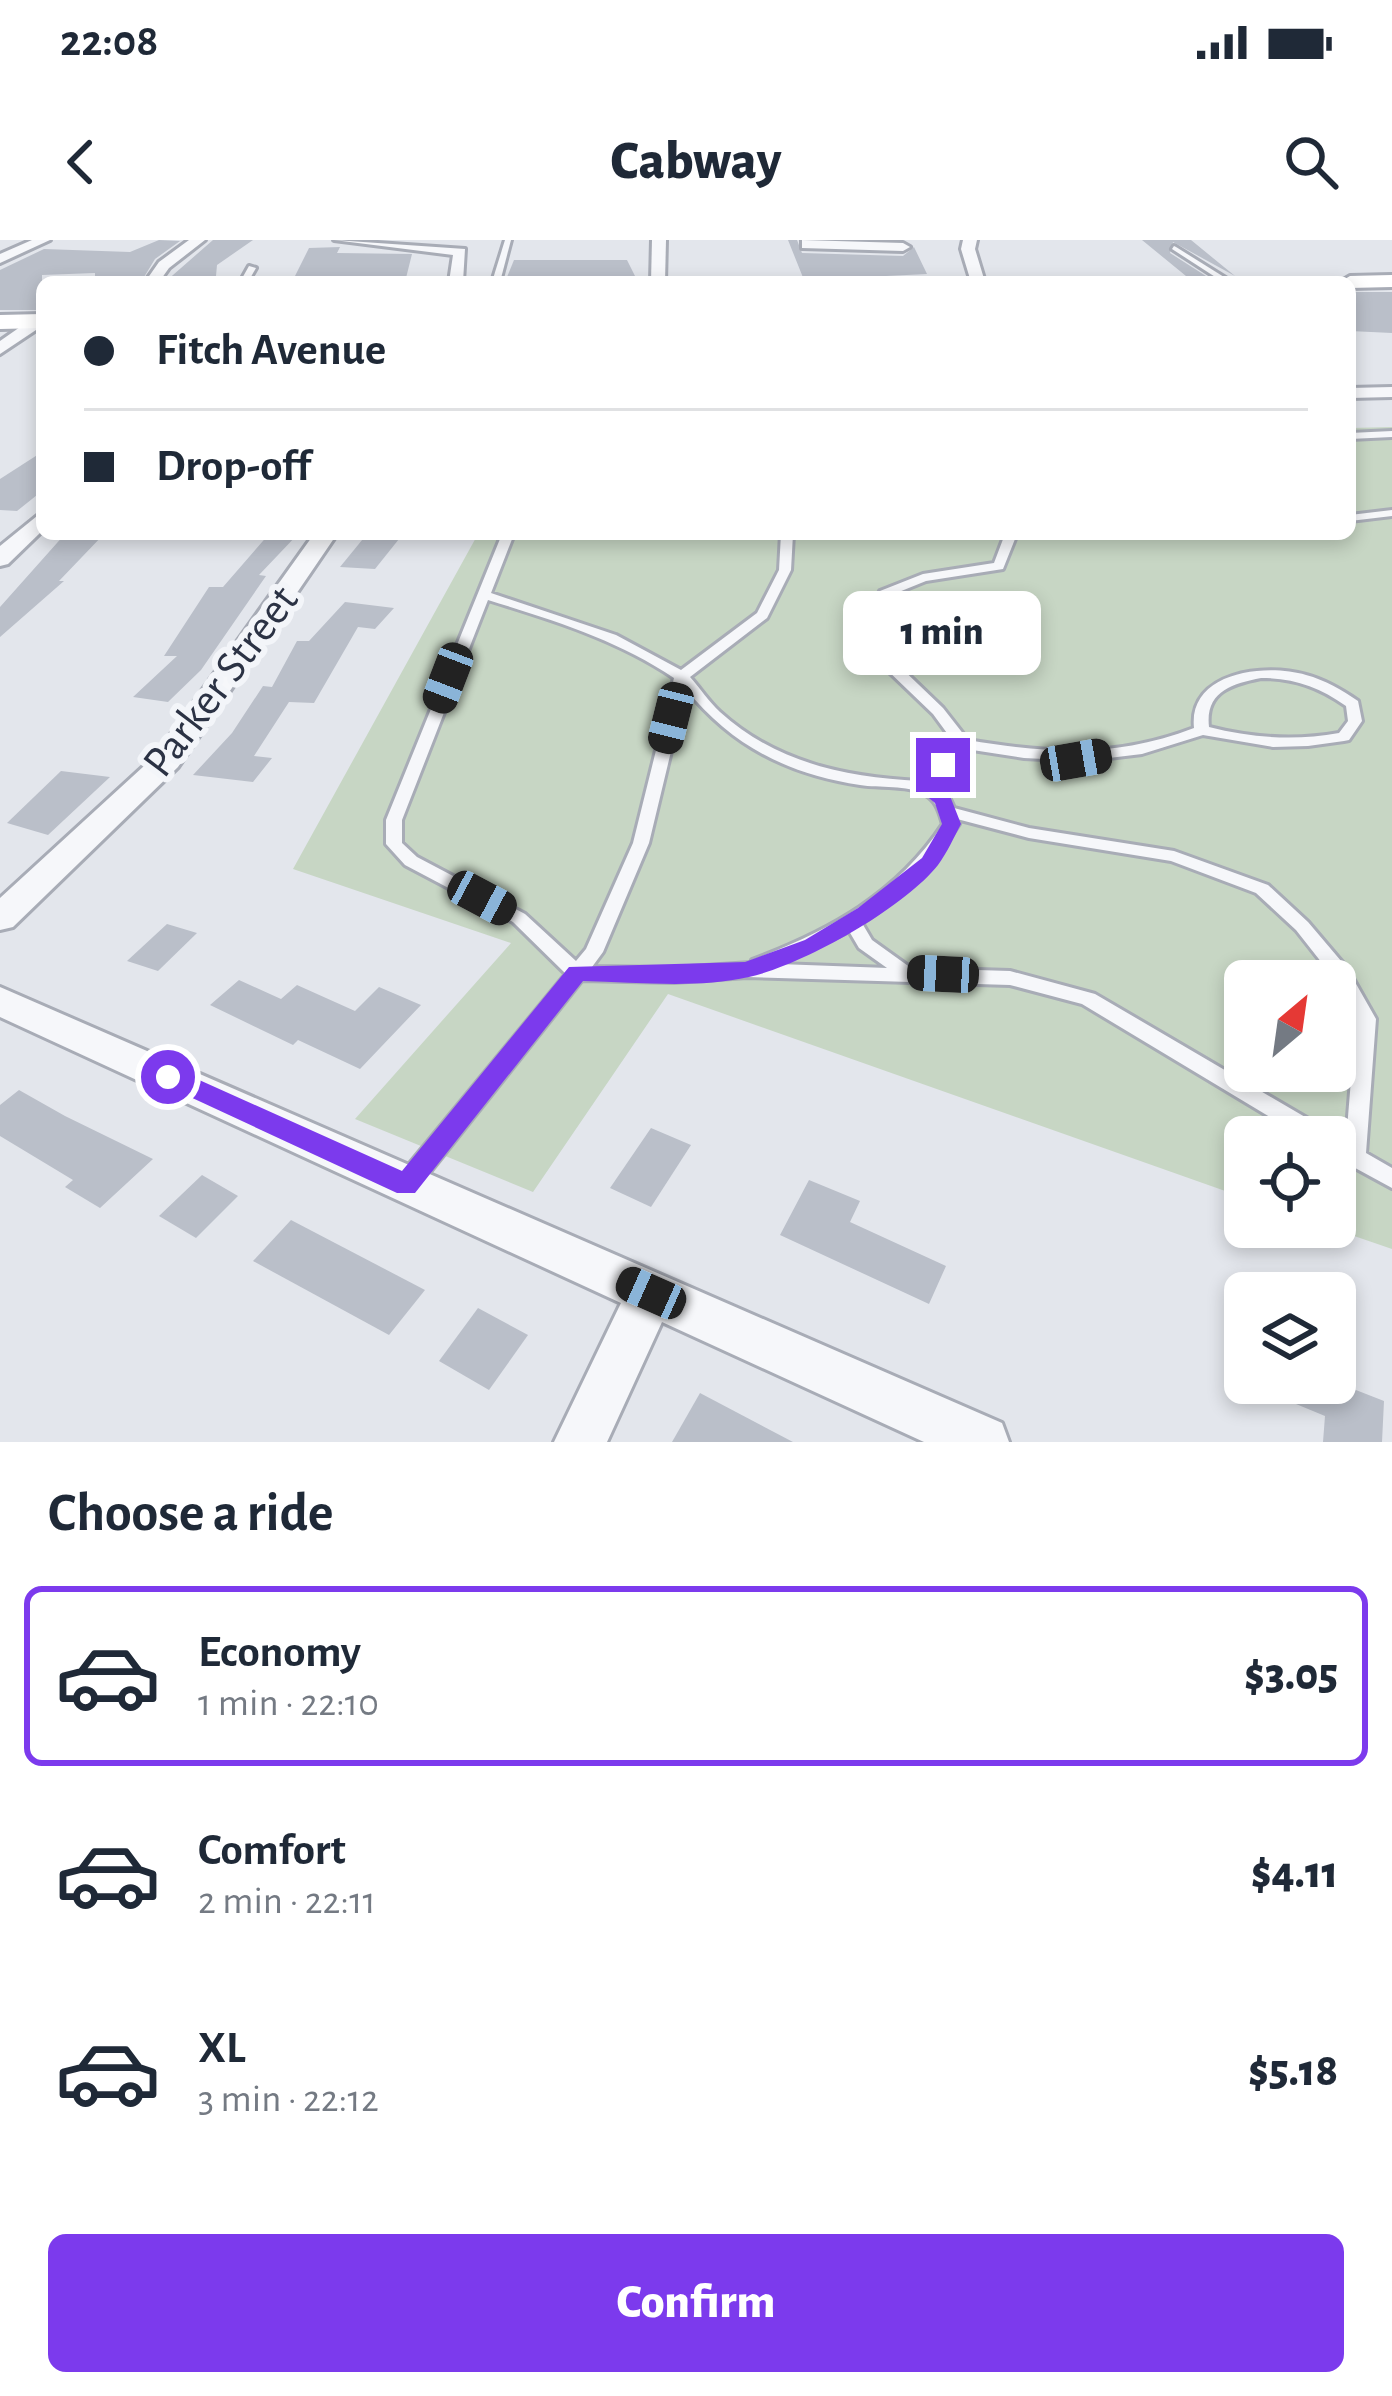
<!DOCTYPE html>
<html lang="en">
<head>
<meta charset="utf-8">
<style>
	body { margin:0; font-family:"Alegreya Sans",sans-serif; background:#f6f6f7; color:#1f2937; height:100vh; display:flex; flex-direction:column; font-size:45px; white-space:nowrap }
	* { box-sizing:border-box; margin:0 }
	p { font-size:39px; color:#747a83 }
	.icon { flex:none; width:66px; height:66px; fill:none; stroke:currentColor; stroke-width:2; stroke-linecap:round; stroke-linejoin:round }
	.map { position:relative; height:1202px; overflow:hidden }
	.panel { display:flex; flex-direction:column; background:#fff; flex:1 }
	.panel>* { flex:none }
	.hud { position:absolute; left:36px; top:36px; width:1320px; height:264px; border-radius:18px; box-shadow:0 6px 18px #0003; display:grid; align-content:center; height:264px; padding:0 48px; background:#fff }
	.needle { width:78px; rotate:29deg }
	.fabs { position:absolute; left:1224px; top:720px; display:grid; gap:24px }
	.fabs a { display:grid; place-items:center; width:132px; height:132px; border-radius:18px; background:#fff; box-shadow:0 6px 18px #0003; font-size:60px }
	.end { position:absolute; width:54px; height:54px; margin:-27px; border:15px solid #7c3aed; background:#fff; box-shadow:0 0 0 6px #fff }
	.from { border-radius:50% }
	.bubble { position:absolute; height:84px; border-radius:18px; background:#fff; box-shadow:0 6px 18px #0003; font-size:39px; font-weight:800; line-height:84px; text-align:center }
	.car { position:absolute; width:36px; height:72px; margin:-36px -18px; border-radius:15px; box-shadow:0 0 9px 3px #0007; background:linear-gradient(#222 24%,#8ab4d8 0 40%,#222 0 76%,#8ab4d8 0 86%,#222 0) }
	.hud b { display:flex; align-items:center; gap:42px; height:114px; font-size:45px }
	.hud b+b { border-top:3px solid #e0e1e3 }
	.hud i { width:30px; height:30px; background:#1f2937 }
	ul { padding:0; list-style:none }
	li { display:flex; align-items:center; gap:36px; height:180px; margin:0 24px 18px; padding:0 24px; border:6px solid transparent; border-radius:18px }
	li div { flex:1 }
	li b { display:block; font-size:45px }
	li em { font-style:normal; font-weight:800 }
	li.active { border-color:#7c3aed }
	li>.icon { width:108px; height:108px; stroke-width:1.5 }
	h2 { padding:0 48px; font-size:54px; line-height:144px }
	.action { display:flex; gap:24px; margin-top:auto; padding:24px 48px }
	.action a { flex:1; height:138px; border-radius:18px; background:#7c3aed; color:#fff; font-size:48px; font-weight:800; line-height:138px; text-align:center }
	.status { display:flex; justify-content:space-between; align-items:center; height:84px; padding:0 60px; background:#fff; direction:ltr }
	.status svg { height:33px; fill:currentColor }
	header { display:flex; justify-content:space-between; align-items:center; height:156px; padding:0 48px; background:#fff; font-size:54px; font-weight:800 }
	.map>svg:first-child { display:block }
</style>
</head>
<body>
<div class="status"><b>22:08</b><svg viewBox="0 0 49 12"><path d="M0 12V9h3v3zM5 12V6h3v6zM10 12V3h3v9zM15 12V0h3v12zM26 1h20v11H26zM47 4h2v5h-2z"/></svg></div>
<header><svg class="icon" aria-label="back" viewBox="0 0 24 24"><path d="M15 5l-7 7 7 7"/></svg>Cabway<svg class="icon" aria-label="search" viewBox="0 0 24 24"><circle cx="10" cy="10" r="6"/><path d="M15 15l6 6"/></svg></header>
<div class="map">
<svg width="1392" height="1202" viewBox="0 0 1392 1202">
	<rect width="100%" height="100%" fill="#e3e6ec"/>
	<path fill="#c7d6c4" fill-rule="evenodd" d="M1392 187V1009L1328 987H1335V897H1245V958L668 754 533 952 355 879 511 703 293 629 478 294H1350V188ZM1245 741H1335V831H1245Z"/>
	<g fill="#babfc9">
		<path d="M159 0 180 1 155 19 141 42H95V33L42 35V70H0V30L44 9 130 12Z"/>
		<path d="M213 0H253L217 25 216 36 201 37 196 42H165Z"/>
		<path d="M788 0H797L802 13 903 16 914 7 927 34 804 40Z"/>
		<path d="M1142 0H1191L1235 36 1173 2 1170 13 1206 36H1186Z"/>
		<path d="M340 7 337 13 412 14 405 42H292L309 8Z"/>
		<path d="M514 20H627L638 42H505Z"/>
		<path d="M1350 52H1392V93L1350 91Z"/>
		<path d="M42 212V251L17 271 0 270V239Z"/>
		<path d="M65 294H104L59 341H64L0 397V367Z"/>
		<path d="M269 294H298L259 335 266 336 201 430 168 462 133 457 177 416H164L209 347H223Z"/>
		<path d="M367 294H403L375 329 340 327Z"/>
		<path d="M345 362 394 368 375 389 358 387 314 463 289 462 254 516 272 518 253 542 193 535 232 493 263 446 272 447 297 401H309Z"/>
		<path d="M61 531 110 537 48 595 7 583Z"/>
		<path d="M167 684 197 693 158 731 127 721Z"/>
		<path d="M239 740 281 759 297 745 355 771 379 747 421 765 360 829 298 800 293 805 210 765Z"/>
		<path d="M19 850 65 876 153 919 100 968 65 947 73 940 0 896V865Z"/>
		<path d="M651 888 691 905 651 967 610 948Z"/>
		<path d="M202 935 238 956 196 998 159 976Z"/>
		<path d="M809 940 860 961 850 982 946 1026 929 1064 780 995Z"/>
		<path d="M291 980 425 1050 389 1095 253 1021Z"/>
		<path d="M478 1068 528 1095 489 1150 439 1121Z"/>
		<path d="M1298 1143H1338L1384 1161 1382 1202H1323L1325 1176 1296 1164Z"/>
		<path d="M700 1153 793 1202H672Z"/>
	</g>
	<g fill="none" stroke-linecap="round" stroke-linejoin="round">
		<g stroke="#a8acb6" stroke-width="6">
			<g id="service">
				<path d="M505 0H511L500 42H492Z"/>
				<path d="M1174 6 1176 7 1232 42H1223L1172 9Z"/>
				<path d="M249 26 256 28 248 42H240Z"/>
				<path d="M1392 191V197L1350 199V193Z"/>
				<path d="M1392 270V276L1350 281V275Z"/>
				<path d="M502 294H514L491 353 616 395 681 430 757 373 779 330 781 294H793L791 330 767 378 690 437C700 448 709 462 720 472 776 523 846 537 919 541L955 504 933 474 883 426 866 380 880 351 923 334 994 323 1005 294H1017L1003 329 926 341 889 356 878 380 894 421 943 468 968 500C1049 514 1116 518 1194 488 1188 432 1265 423 1306 435 1325 440 1342 450 1358 461L1362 481 1349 500 1344 501 1308 506 1273 507 1203 495 1142 514 1084 521 1024 518 966 509 932 545 949 557 954 568 1029 588 1174 611 1268 645 1308 682 1347 728 1376 779 1366 913 1392 928V948L1335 917V897L1346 901 1356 779 1333 737 1296 690 1256 653 1171 621 1029 598 957 579 959 584C933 625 903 657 862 683L872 700 911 728 1010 731 1095 754 1329 891 1332 897H1303L1082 764 1010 745 747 737 674 742 582 740 414 952 406 954 398 952 395 945 398 938 566 734 513 682 405 625 386 604V580ZM488 360C553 380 618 400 674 438L633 603 586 709 576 721 525 674 417 617 402 603V580ZM1261 438C1294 438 1319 447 1346 466L1348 481 1339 493C1295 501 1252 498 1209 487 1205 452 1231 444 1261 438ZM686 449C732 506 788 534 860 545 879 548 908 545 924 554 937 561 939 571 943 584 897 654 829 691 752 720L751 723 674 728 592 727 603 712 649 603ZM849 691 859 708 887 728 779 724Z"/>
			</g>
		</g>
		<g stroke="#a8acb6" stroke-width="6">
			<g id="minor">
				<path d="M32 0H50L0 23V14Z"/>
				<path d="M189 0H205L169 28 159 42H145L159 22Z"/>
				<path d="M334 0 465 9 463 42H449L453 15Z"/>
				<path d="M652 0H666L665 42H651Z"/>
				<path d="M802 0 903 3 910 7 903 11 802 8Z"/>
				<path d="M963 0H977L975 9 985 42H971L961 9Z"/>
				<path d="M42 77V86L0 114V101L33 78Z"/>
				<path d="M1392 147V157L1350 158V148Z"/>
				<path d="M42 272V291L8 324 0 326V306Z"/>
				<path d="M314 294H337L178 527 13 687 0 690V658L156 515Z"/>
				<path d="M0 747 1002 1183 1009 1202H924L662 1082 607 1202H554L621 1063 0 777Z"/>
			</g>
		</g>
		<g stroke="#a8acb6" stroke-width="6">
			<g id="secondary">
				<path d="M1392 35V47L1350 48V42H1340L1350 36Z"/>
				<path d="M42 74V88L0 89V75Z"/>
			</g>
		</g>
		<use href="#service" fill="#f6f7fa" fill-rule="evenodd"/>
		<use href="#minor" fill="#f6f7fa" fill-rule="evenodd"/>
		<use href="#secondary" fill="#fff" fill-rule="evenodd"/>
	</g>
	<path fill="#7c3aed" d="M937 521 952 525 934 545 950 556 961 584C954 597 947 613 938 625 904 668 803 725 749 737 696 749 637 742 583 741L415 953H397L160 843 156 837 168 827 177 830 402 931 569 727 745 722 805 700 858 668 922 618 942 584 935 563 914 546Z"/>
	<g text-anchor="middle" stroke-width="12" stroke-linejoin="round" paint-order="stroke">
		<g font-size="45" fill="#2b3244" stroke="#f3f5f9">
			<text transform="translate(219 440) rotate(-53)" y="16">Parker Street</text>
		</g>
	</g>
</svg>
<div class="fabs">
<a><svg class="needle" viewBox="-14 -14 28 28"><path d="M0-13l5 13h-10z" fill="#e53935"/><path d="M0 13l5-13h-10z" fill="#747a83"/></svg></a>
<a><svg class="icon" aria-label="locate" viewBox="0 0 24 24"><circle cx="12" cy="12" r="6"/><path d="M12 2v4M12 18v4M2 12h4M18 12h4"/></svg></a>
<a><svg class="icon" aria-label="layers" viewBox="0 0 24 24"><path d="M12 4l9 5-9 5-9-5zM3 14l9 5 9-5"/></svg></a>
</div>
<i class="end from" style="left:168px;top:837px"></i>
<i class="end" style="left:943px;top:525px"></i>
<div class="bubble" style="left:843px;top:351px;width:198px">1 min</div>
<i class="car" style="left:448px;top:438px;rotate:201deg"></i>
<i class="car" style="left:671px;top:478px;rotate:194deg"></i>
<i class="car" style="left:1076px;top:520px;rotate:80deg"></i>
<i class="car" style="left:482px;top:658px;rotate:118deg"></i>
<i class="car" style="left:943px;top:734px;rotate:273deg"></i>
<i class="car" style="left:651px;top:1053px;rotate:294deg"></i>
<div class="hud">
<b><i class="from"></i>Fitch Avenue</b>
<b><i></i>Drop-off</b>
</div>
</div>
<section class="panel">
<h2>Choose a ride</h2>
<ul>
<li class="active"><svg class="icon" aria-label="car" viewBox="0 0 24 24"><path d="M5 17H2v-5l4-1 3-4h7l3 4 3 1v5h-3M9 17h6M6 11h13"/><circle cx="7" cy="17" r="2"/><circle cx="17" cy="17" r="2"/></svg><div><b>Economy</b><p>1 min · 22:10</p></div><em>$3.05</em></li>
<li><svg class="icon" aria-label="car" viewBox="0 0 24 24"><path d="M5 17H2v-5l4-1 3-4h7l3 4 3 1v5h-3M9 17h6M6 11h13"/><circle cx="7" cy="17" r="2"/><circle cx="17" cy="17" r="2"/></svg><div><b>Comfort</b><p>2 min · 22:11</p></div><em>$4.11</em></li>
<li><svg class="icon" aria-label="car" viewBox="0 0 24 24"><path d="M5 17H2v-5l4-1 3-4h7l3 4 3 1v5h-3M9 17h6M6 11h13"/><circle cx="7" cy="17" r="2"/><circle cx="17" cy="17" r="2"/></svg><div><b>XL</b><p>3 min · 22:12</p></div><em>$5.18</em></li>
</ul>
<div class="action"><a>Confirm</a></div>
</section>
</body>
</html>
